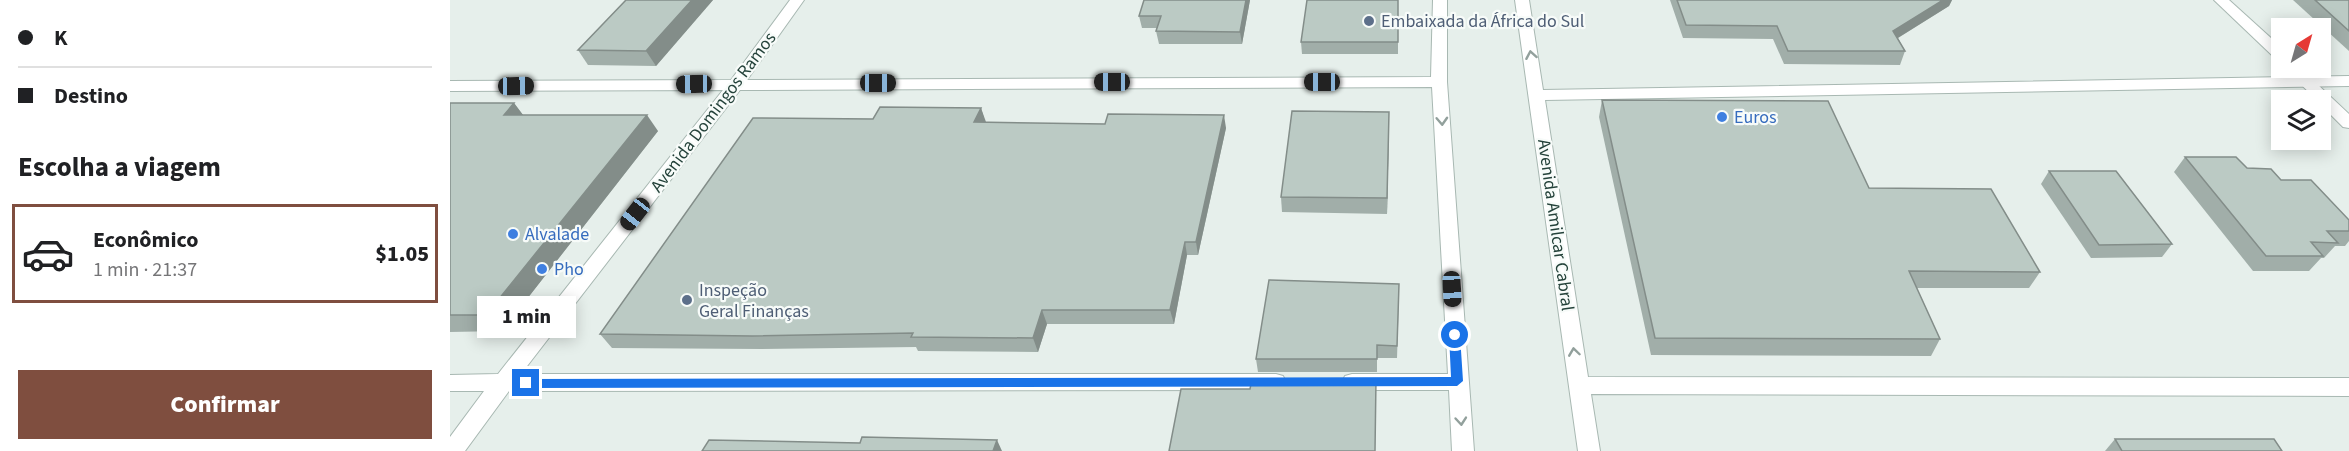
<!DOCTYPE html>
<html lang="pt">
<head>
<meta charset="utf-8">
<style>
	body { margin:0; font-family:"Source Sans 3",sans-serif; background:#f6f6f6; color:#202124; height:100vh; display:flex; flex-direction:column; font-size:22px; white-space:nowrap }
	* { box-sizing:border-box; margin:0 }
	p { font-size:20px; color:#757577 }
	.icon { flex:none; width:33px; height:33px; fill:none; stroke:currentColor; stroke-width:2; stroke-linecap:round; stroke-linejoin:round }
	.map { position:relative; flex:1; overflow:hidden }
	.details { display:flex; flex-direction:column; background:#fff; width:450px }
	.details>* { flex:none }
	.guide { display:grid; align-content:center; height:132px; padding:0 18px; background:#fff }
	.needle { width:39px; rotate:37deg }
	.controls { position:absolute; left:1821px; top:18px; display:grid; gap:12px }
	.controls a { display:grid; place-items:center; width:60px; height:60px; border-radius:0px; background:#fff; box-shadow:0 3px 15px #0003; font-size:30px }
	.end { position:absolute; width:27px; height:27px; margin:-14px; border:8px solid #1a73e8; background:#fff; box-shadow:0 0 0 3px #fff }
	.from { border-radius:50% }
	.bubble { position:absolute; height:42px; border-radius:0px; background:#fff; box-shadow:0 3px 15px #0003; font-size:20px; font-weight:800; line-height:42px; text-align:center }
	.car { position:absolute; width:18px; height:36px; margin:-18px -9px; border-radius:8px; box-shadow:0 0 4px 2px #0007; background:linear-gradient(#222 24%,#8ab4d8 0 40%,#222 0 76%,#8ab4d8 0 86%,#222 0) }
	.guide b { display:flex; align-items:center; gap:21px; height:57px; font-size:22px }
	.guide b+b { border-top:2px solid #e0e0e0 }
	.guide i { width:15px; height:15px; background:#202124 }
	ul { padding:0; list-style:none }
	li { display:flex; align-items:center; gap:18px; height:99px; margin:0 12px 9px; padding:0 6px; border:3px solid transparent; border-radius:0px }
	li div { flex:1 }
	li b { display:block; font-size:22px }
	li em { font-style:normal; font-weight:800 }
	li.selected { border-color:#7f4e3f }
	li>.icon { width:54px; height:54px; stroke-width:1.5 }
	h2 { padding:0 18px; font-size:27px; line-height:72px }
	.action { display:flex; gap:12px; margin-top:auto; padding:12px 18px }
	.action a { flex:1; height:69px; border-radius:0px; background:#7f4e3f; color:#fff; font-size:24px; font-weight:800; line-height:69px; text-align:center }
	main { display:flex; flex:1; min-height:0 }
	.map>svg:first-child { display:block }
</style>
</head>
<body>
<main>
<section class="details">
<div class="guide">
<b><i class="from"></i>K</b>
<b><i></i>Destino</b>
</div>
<h2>Escolha a viagem</h2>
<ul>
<li class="selected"><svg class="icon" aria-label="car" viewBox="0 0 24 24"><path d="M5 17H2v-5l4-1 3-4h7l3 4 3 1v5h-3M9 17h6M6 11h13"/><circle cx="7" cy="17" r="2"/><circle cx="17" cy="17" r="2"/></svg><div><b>Econômico</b><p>1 min · 21:37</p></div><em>$1.05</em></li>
</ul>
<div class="action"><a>Confirmar</a></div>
</section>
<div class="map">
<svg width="1899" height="451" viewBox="0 0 1899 451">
	<rect width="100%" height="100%" fill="#e6efeb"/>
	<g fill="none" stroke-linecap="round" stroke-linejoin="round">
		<g stroke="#a8b8b2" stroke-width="2">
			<g id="minor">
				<path d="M340 0H354L297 80 981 77 983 0H997V82L1024 451H1002L999 390H902L895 388 892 382 895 376 902 374H998L982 87 290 90 71 374H826L833 376 836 382 833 388 826 390 59 391 15 451H0V437L34 391H0V375L48 374 273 90 0 91V81L281 80Z"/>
				<path d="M1065 0H1079L1093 90 1899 76V86L1095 100 1138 377 1899 378V396L1141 394 1150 451H1128Z"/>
			</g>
		</g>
		<g stroke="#a8b8b2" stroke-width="2">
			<g id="tertiary">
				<path d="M1764 0H1779L1832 48V61L1827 60Z"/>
				<path d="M1834 68H1850L1899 114V128L1893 127 1870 104V100H1867Z"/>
			</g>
		</g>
		<use href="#minor" fill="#fff" fill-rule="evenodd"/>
		<use href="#tertiary" fill="#fff" fill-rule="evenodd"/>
	</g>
	<g fill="#a1aea9">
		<path d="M176 0H263L206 66 138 65 128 50Z"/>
		<path d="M800 0 792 44H709L706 31 707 28H692L689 16Z"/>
		<path d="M948 0V54H852L851 42Z"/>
		<path d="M1220 0H1502L1499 6 1448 38 1455 51 1450 65 1334 64 1323 39 1233 38Z"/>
		<path d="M1843 0H1899V51Z"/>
		<path d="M1152 100 1419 188 1590 272 1579 288H1467L1490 339 1481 356 1201 355 1149 117Z"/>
		<path d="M0 103H64L73 115 208 131 52 331 0 332Z"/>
		<path d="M531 108 535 122 776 128 748 255H737L724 324H597L588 352 468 351 466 347 311 349 162 348 150 334 423 119Z"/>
		<path d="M939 127 937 214 832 212 831 197Z"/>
		<path d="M1735 157 1797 168 1831 180 1899 220V241L1895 246H1885L1874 258H1871L1859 271H1803L1724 172Z"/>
		<path d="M1599 171 1722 244 1712 257 1641 258 1591 184Z"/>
		<path d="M949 297 947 358H927V372H808L806 359Z"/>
		<path d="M1665 439 1832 451H1655Z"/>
	</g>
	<g fill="#838d89">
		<path d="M242 0H263L206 66 196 51Z"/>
		<path d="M796 0H800L792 44 790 32Z"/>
		<path d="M1493 0H1502L1499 6 1438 44 1443 31Z"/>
		<path d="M64 103 76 119 54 115Z"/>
		<path d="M531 108 536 122 529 136 524 122Z"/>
		<path d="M939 112V127L937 214V198Z"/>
		<path d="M197 115 208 131 52 331 36 315Z"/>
		<path d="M774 115 776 128 748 255 746 242Z"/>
		<path d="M735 242 737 255 724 324 720 310Z"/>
		<path d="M592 310 597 324 588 352 583 338Z"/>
		<path d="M547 440 552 451H543Z"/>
	</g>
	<g fill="#bbcac4" stroke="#838d89" stroke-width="1.5">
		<path d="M176 0H242L196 51 128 50Z"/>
		<path d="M694 0H796L790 32 706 31 711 16H689Z"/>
		<path d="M857 0H948V42H851Z"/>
		<path d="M1227 0H1493L1443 31 1455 51H1338L1327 26 1236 25Z"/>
		<path d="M1865 0H1899V31Z"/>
		<path d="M1152 100 1378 101 1419 188 1541 189 1590 272 1459 271 1490 339 1205 338Z"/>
		<path d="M0 103H64L54 115H197L36 315H0Z"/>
		<path d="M430 107 531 108 524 122 655 124 658 114 774 115 746 242H735L720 310H592L583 338 461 337 463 333 302 336 150 334 303 118 423 119Z"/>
		<path d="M842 111 939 112 937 198 831 197Z"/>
		<path d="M1735 157H1786L1797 168 1821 169 1831 180H1861L1899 220V231H1877L1888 243 1861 242 1873 256H1816Z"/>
		<path d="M1599 171H1666L1722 244 1649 245Z"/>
		<path d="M819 280 949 284 947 346 927 345V359H806Z"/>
		<path d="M802 379H926L925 451H719L731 389H800Z"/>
		<path d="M412 437 547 440 543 451H252L259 440 410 443Z"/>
		<path d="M1665 439H1824L1832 451H1672Z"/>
	</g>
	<defs><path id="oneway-chevron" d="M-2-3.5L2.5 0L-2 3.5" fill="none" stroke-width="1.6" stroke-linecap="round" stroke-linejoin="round" transform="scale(1.5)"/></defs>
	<g stroke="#92a09c">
		<use href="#oneway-chevron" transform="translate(1081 55) rotate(-100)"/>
		<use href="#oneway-chevron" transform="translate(992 121) rotate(87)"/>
		<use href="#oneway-chevron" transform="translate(1124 352) rotate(-98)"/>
		<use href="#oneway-chevron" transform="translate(1011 421) rotate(85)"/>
	</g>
	<path fill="#1a73e8" d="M1005 331 1010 335 1013 381 1007 386 76 388 70 383 76 379 1001 377 999 335Z"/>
	<g fill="#5c6f8a" stroke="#f7fbf9" stroke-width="2">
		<circle cx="919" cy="21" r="6"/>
		<circle cx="237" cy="300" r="6"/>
	</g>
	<g fill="#3f7fe0" stroke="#f7fbf9" stroke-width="2">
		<circle cx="1272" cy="117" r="6"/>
		<circle cx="63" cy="234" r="6"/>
		<circle cx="92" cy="269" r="6"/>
	</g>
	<g text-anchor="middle" stroke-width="4.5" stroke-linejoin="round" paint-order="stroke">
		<g font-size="18" fill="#4e5e75" stroke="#f7fbf9" text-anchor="start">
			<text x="931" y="27">Embaixada da África do Sul</text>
			<text x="249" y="296">Inspeção<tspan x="249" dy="21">Geral Finanças</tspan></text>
		</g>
		<g font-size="18" fill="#24423a" stroke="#f7fbf9">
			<text transform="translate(263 112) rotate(-53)" y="6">Avenida Domingos Ramos</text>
			<text transform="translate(1106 225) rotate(82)" y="6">Avenida Amilcar Cabral</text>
		</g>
		<g font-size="18" fill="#366cbe" stroke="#f7fbf9" text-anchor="start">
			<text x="1284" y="123">Euros</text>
			<text x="75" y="240">Alvalade</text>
			<text x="104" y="275">Pho</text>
		</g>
	</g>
</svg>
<div class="controls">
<a><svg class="needle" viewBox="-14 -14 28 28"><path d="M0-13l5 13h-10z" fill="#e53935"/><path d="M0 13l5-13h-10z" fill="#757577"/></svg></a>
<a><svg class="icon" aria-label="layers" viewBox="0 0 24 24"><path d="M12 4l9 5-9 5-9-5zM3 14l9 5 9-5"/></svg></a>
</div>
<i class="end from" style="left:1005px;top:335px"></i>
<i class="end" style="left:76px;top:383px"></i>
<div class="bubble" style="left:27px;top:296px;width:99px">1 min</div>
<i class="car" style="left:662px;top:82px;rotate:270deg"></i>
<i class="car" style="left:872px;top:82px;rotate:270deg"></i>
<i class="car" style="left:428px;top:83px;rotate:90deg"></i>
<i class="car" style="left:244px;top:84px;rotate:269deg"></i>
<i class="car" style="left:66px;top:86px;rotate:89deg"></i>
<i class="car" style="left:185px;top:214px;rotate:218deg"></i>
<i class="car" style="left:1002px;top:289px;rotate:177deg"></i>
</div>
</main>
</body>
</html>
